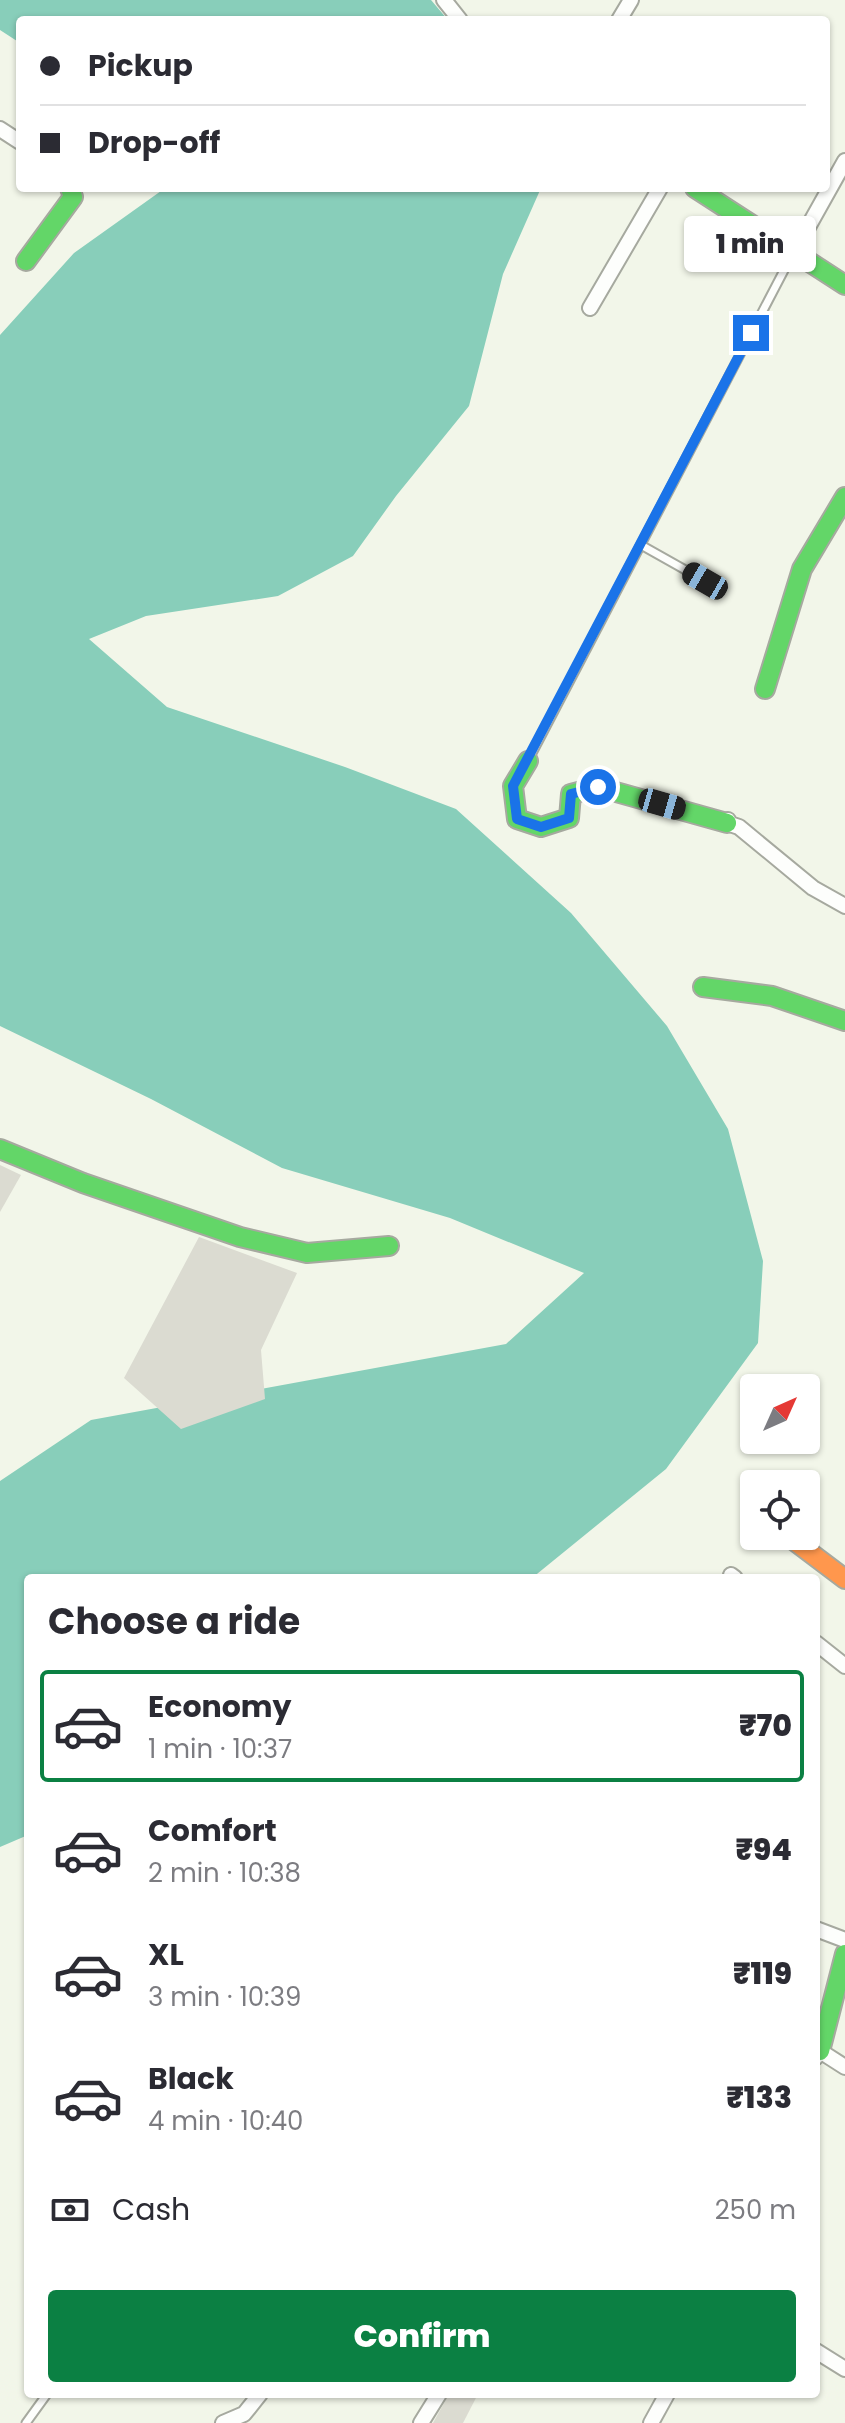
<!DOCTYPE html>
<html lang="en">
<head>
<meta charset="utf-8">
<style>
	body { margin:0; font-family:Poppins,sans-serif; background:#f2f2f3; color:#2b2b33; height:100vh; display:flex; flex-direction:column; font-size:30px; white-space:nowrap }
	* { box-sizing:border-box; margin:0 }
	p { font-size:26px; color:#7c7c81 }
	.icon { flex:none; width:44px; height:44px; fill:none; stroke:currentColor; stroke-width:2; stroke-linecap:round; stroke-linejoin:round }
	.map { position:relative; flex:1; overflow:hidden }
	.drawer { position:absolute; left:24px; top:1574px; width:796px; height:824px; display:flex; flex-direction:column; background:#fff; border-radius:8px; box-shadow:0 2px 6px #0004 }
	.drawer>* { flex:none }
	.top-card { position:absolute; left:16px; top:16px; width:814px; height:176px; border-radius:8px; box-shadow:0 2px 6px #0004; display:grid; align-content:center; height:176px; padding:0 24px; background:#fff }
	.needle { width:52px; rotate:45deg }
	.tools { position:absolute; left:740px; top:1374px; display:grid; gap:16px }
	.tools a { display:grid; place-items:center; width:80px; height:80px; border-radius:8px; background:#fff; box-shadow:0 2px 6px #0004; font-size:40px }
	.end { position:absolute; width:36px; height:36px; margin:-18px; border:10px solid #1a73e8; background:#fff; box-shadow:0 0 0 4px #fff }
	.from { border-radius:50% }
	.bubble { position:absolute; height:56px; border-radius:8px; background:#fff; box-shadow:0 2px 6px #0004; font-size:26px; font-weight:800; line-height:56px; text-align:center }
	.car { position:absolute; width:24px; height:48px; margin:-24px -12px; border-radius:10px; box-shadow:0 0 6px 2px #0007; background:linear-gradient(#222 24%,#8ab4d8 0 40%,#222 0 76%,#8ab4d8 0 86%,#222 0) }
	.top-card b { display:flex; align-items:center; gap:28px; height:76px; font-size:30px }
	.top-card b+b { border-top:2px solid #e1e1e2 }
	.top-card i { width:20px; height:20px; background:#2b2b33 }
	ul { padding:0; list-style:none }
	li { display:flex; align-items:center; gap:24px; height:112px; margin:0 16px 12px; padding:0 8px; border:4px solid transparent; border-radius:8px }
	li div { flex:1 }
	li b { display:block; font-size:30px }
	li em { font-style:normal; font-weight:800 }
	li.selected { border-color:#0b8043 }
	li>.icon { width:72px; height:72px; stroke-width:1.5 }
	h2 { padding:0 24px; font-size:36px; line-height:96px }
	.pay { display:flex; align-items:center; gap:20px; height:88px; padding:0 24px; font-size:30px }
	.pay p { margin-inline-start:auto }
	.primary-button { display:flex; gap:16px; margin-top:auto; padding:16px 24px }
	.primary-button a { flex:1; height:92px; border-radius:8px; background:#0b8043; color:#fff; font-size:32px; font-weight:800; line-height:92px; text-align:center }
	.map>svg:first-child { display:block }
</style>
</head>
<body>
<div class="map">
<svg width="845" height="2423" viewBox="0 0 845 2423">
	<rect width="100%" height="100%" fill="#f2f6e9"/>
	<g fill="#88ceba">
		<path d="M0 0H431L448 20H20V43L0 30Z"/>
		<path d="M161 188H541L503 274 469 406 396 496 353 556 278 596 146 616 89 639 167 707 345 767 456 809 571 913 667 1026 728 1129 763 1261 758 1343 666 1469 532 1578H28V1835L0 1847V1481L91 1420 506 1344 584 1273 450 1218 282 1168 151 1099 0 1026V335L74 253 161 191Z"/>
	</g>
	<g fill="#dbdbd1">
		<path d="M0 1165 21 1175 0 1212Z"/>
		<path d="M199 1237 297 1273 261 1350 265 1399 181 1429 124 1378Z"/>
		<path d="M449 2394H478L463 2423H433Z"/>
	</g>
	<g fill="none" stroke-linecap="round" stroke-linejoin="round">
		<g stroke="#a6a99f" stroke-width="11">
			<g id="lane">
				<path d="M641 545 705 581"/>
				<path d="M529 759 792 255"/>
				<path d="M26 2423 47 2394"/>
			</g>
		</g>
		<g stroke="#a6a99f" stroke-width="18">
			<g id="street">
				<path d="M444 0 460 20"/>
				<path d="M619 20 631 0"/>
				<path d="M0 129 20 142"/>
				<path d="M793 254 845 161"/>
				<path d="M590 308 660 188"/>
				<path d="M728 820 727 823 739 827 813 888 845 906"/>
				<path d="M731 1575 735 1578"/>
				<path d="M816 1643 845 1666"/>
				<path d="M816 1929 845 1940"/>
				<path d="M816 2057 820 2051 845 2067"/>
				<path d="M816 2351 845 2369"/>
				<path d="M223 2423 244 2414 260 2394"/>
				<path d="M421 2423 439 2394"/>
				<path d="M651 2423 667 2394"/>
			</g>
		</g>
		<g stroke="#a6a99f" stroke-width="22">
			<g id="fast">
				<path d="M695 188 845 285"/>
				<path d="M26 261 73 197 70 188"/>
				<path d="M765 689 802 569 845 497"/>
				<path d="M528 761 513 786 517 819 541 827 569 818 571 794 598 787 727 823"/>
				<path d="M703 987 772 996 845 1021"/>
				<path d="M0 1149 83 1183 240 1237 307 1253 389 1246"/>
				<path d="M820 2051 845 1954"/>
			</g>
		</g>
		<g stroke="#a6a99f" stroke-width="22">
			<path id="slow" d="M788 1536 845 1579"/>
		</g>
		<use href="#lane" stroke="#fdfefc" stroke-width="7"/>
		<use href="#street" stroke="#fdfefc" stroke-width="14"/>
		<use href="#fast" stroke="#63d668" stroke-width="18"/>
		<use href="#slow" stroke="#ff974d" stroke-width="18"/>
	</g>
	<g fill="none" stroke-linecap="round" stroke-linejoin="round">
		<path stroke="#1a73e8" stroke-width="10" d="M598 787 571 794 569 818 541 827 517 819 513 786 751 333"/>
	</g>
</svg>
<div class="tools">
<a><svg class="needle" viewBox="-14 -14 28 28"><path d="M0-13l5 13h-10z" fill="#e53935"/><path d="M0 13l5-13h-10z" fill="#7c7c81"/></svg></a>
<a><svg class="icon" aria-label="locate" viewBox="0 0 24 24"><circle cx="12" cy="12" r="6"/><path d="M12 2v4M12 18v4M2 12h4M18 12h4"/></svg></a>
</div>
<i class="end from" style="left:598px;top:787px"></i>
<i class="end" style="left:751px;top:333px"></i>
<div class="bubble" style="left:684px;top:216px;width:132px">1 min</div>
<i class="car" style="left:705px;top:581px;rotate:300deg"></i>
<i class="car" style="left:662px;top:804px;rotate:106deg"></i>
<div class="top-card">
<b><i class="from"></i>Pickup</b>
<b><i></i>Drop-off</b>
</div>
<section class="drawer">
<h2>Choose a ride</h2>
<ul>
<li class="selected"><svg class="icon" aria-label="car" viewBox="0 0 24 24"><path d="M5 17H2v-5l4-1 3-4h7l3 4 3 1v5h-3M9 17h6M6 11h13"/><circle cx="7" cy="17" r="2"/><circle cx="17" cy="17" r="2"/></svg><div><b>Economy</b><p>1 min · 10:37</p></div><em>₹70</em></li>
<li><svg class="icon" aria-label="car" viewBox="0 0 24 24"><path d="M5 17H2v-5l4-1 3-4h7l3 4 3 1v5h-3M9 17h6M6 11h13"/><circle cx="7" cy="17" r="2"/><circle cx="17" cy="17" r="2"/></svg><div><b>Comfort</b><p>2 min · 10:38</p></div><em>₹94</em></li>
<li><svg class="icon" aria-label="car" viewBox="0 0 24 24"><path d="M5 17H2v-5l4-1 3-4h7l3 4 3 1v5h-3M9 17h6M6 11h13"/><circle cx="7" cy="17" r="2"/><circle cx="17" cy="17" r="2"/></svg><div><b>XL</b><p>3 min · 10:39</p></div><em>₹119</em></li>
<li><svg class="icon" aria-label="car" viewBox="0 0 24 24"><path d="M5 17H2v-5l4-1 3-4h7l3 4 3 1v5h-3M9 17h6M6 11h13"/><circle cx="7" cy="17" r="2"/><circle cx="17" cy="17" r="2"/></svg><div><b>Black</b><p>4 min · 10:40</p></div><em>₹133</em></li>
</ul>
<div class="pay"><svg class="icon" aria-label="cash" viewBox="0 0 24 24"><path d="M3 7h18v10H3z"/><circle cx="12" cy="12" r="2"/></svg>Cash<p>250 m</p></div>
<div class="primary-button"><a>Confirm</a></div>
</section>
</div>
</body>
</html>
